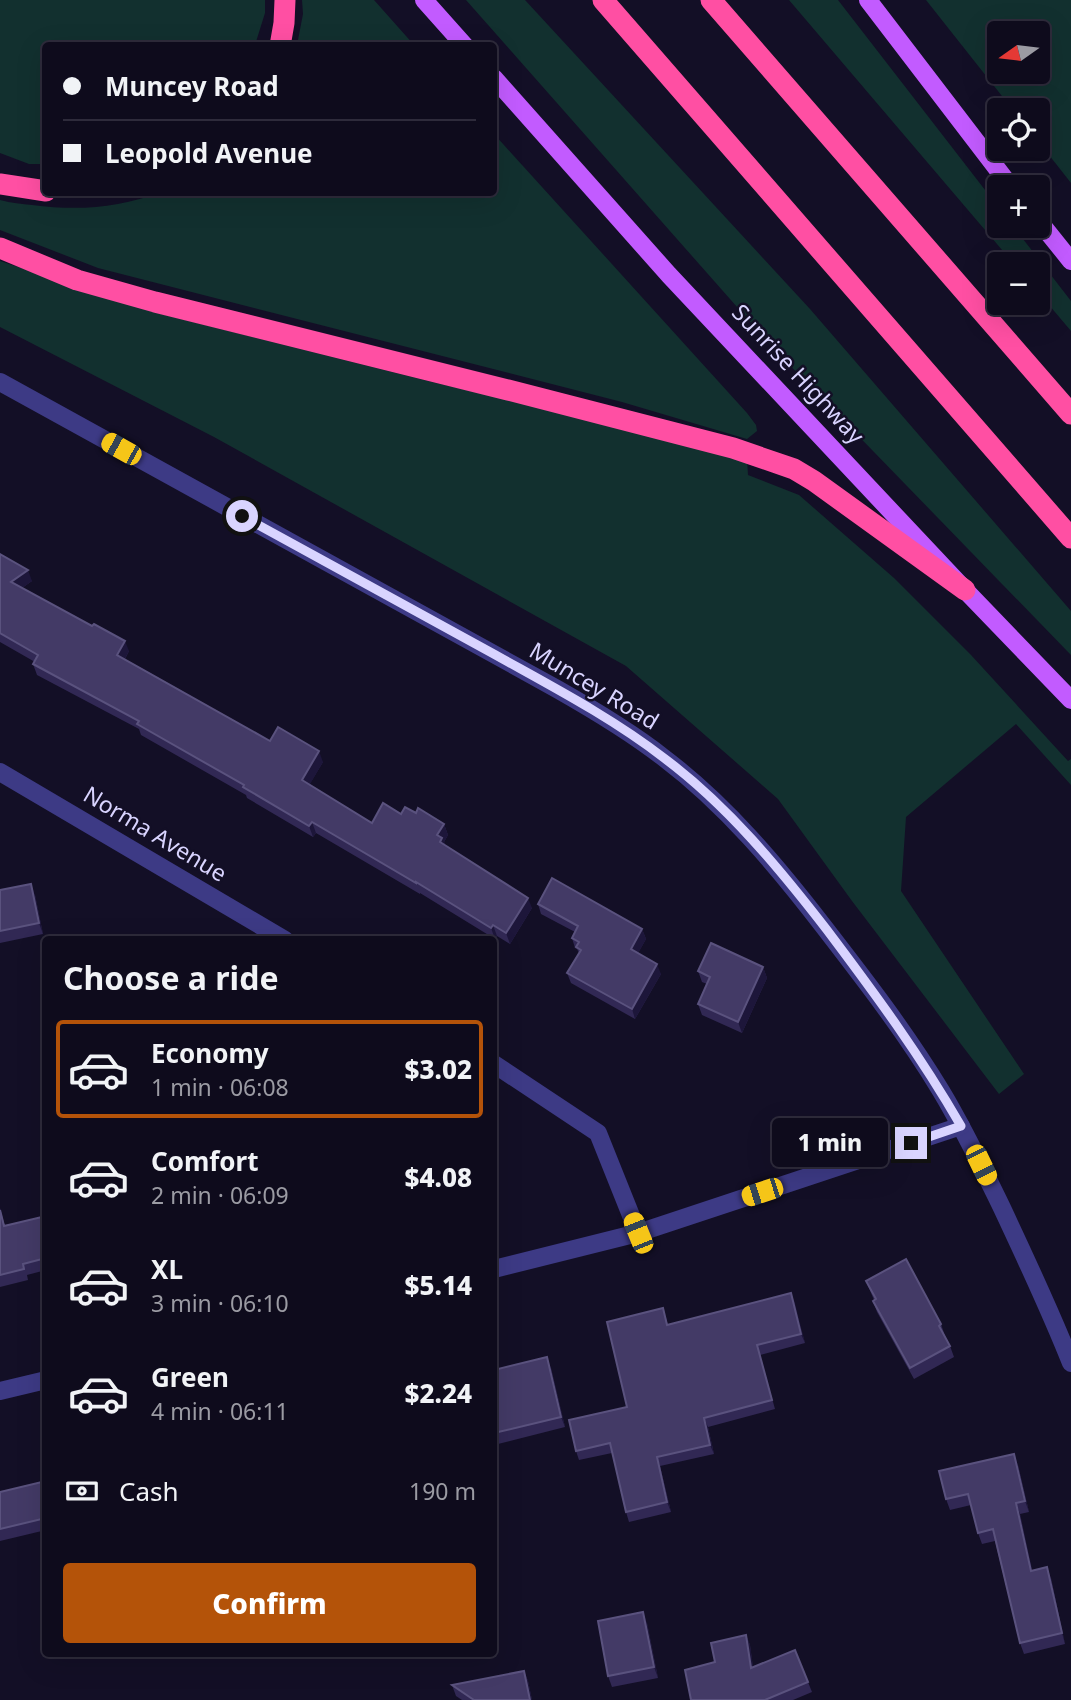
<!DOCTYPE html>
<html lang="en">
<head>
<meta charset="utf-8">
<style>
	body { margin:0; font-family:"Noto Sans",sans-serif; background:#171425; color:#f1f3f6; height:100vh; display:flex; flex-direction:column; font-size:26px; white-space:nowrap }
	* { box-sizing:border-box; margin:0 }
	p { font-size:23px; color:#9b9ba3 }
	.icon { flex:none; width:38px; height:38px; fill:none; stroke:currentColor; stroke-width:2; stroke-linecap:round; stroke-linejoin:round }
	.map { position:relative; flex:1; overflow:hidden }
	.details { position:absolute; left:42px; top:936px; width:455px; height:721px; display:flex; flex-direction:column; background:#0e0b1c; border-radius:7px; box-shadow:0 7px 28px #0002,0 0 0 2px #2e2b3b }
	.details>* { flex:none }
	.hud { position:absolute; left:42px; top:42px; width:455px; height:154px; border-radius:7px; box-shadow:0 7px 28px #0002,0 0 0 2px #2e2b3b; display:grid; align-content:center; height:154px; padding:0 21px; background:#0e0b1c }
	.needle { width:46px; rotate:256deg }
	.buttons { position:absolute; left:987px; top:21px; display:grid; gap:14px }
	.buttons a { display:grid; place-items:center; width:63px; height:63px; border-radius:7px; background:#0e0b1c; box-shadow:0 7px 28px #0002,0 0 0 2px #2e2b3b; font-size:35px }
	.end { position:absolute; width:32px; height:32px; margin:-16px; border:9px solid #d9d4ff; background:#111; box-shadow:0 0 0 4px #111 }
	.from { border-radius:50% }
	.bubble { position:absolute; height:49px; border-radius:7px; background:#0e0b1c; box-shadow:0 7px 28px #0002,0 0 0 2px #2e2b3b; font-size:23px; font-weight:800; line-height:49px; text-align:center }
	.car { position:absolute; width:21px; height:42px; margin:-21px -10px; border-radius:9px; box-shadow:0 0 5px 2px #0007; background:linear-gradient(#f5c518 24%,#345 0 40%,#f5c518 0 76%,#345 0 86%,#f5c518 0) }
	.hud b { display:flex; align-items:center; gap:24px; height:66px; font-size:26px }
	.hud b+b { border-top:2px solid #2e2b3b }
	.hud i { width:18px; height:18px; background:#f1f3f6 }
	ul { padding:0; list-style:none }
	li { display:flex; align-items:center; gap:21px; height:98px; margin:0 14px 10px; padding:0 7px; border:4px solid transparent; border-radius:7px }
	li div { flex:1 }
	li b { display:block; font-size:26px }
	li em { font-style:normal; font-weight:800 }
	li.current { border-color:#b45309 }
	li>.icon { width:63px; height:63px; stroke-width:1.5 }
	h2 { padding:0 21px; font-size:32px; line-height:84px }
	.pay { display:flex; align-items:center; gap:18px; height:77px; padding:0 21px; font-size:26px }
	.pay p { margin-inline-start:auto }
	.action { display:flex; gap:14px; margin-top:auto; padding:14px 21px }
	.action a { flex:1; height:80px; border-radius:7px; background:#b45309; color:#fff; font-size:28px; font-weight:800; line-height:80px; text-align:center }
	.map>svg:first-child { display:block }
</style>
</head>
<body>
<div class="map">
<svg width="1071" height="1700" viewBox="0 0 1071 1700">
	<rect width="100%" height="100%" fill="#130f26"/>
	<g fill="#12302f" fill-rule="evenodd">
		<path d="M0 0H265V13L255 45 46 46 45 164H29L0 153Z"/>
		<path d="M302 0H374L414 45H297L303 14Z"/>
		<path d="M466 0H525L810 309 1071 611V655L775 350Z"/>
		<path d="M789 0H838L999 208V226H1013L1071 301V331L1038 292V264H1014Z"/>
		<path d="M926 0H1071V183L1038 141V110H1013ZM999 33H1038V72H999Z"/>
		<path d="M494 134 747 413 756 425 757 431 747 439 622 402 98 268 0 230V200C11 203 22 204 32 205 79 211 118 208 162 192H494Z"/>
		<path d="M0 261 161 314 432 382 647 432 747 459 748 475 799 495 894 578 971 655 1068 761 1071 759V785L1016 724 906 817 901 891 1024 1074 999 1094 852 901 778 799 626 666 214 437 0 327Z"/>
	</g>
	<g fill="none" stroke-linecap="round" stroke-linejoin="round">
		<g stroke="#3d3a85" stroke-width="18">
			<path d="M0 382 557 689C594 710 631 732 664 758 726 805 777 866 824 927 865 980 906 1033 941 1091 964 1129 983 1169 1002 1208 1026 1259 1050 1310 1071 1363"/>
			<path d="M0 772 285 940"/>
			<path d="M494 1064 598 1133 638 1233"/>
			<path d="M494 1269 638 1233 961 1126"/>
			<path d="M0 1391 46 1380"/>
		</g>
		<g stroke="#c25bff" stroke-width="18">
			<path d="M424 0 465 46"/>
			<path d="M868 0 1011 187"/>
			<path d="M494 78 669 275 965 590 1071 700"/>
			<path d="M1038 220 1071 261"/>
		</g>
		<g stroke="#ff4fa3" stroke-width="21">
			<path d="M603 0 1071 538"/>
			<path d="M711 0 1071 414"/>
			<path d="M280 46 284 23 285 0"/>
			<path d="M0 184 46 191"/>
			<path d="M0 248 77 280 155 302 508 390 733 448 794 469 814 481 965 590"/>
		</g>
	</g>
	<g fill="#312854">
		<path d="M0 554 32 581 22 588 129 651 125 659 270 741 323 762 309 785 372 823 401 814 416 813 444 824 448 835 444 842 445 845 532 908 510 944 497 936 495 939 420 893V894L316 833 313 837 247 798 246 795 141 735 139 729 37 675 33 664 35 662 0 642Z"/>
		<path d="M0 890 35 895 43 934 0 943Z"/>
		<path d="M538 904 642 929 646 939 638 953 661 974 635 1019 571 983 567 973 579 953 577 949 575 948 572 938 575 932 541 914Z"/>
		<path d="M763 967 767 978 742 1033 702 1015 698 1004 707 984 702 982 698 971Z"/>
		<path d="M0 1208 5 1226 46 1216V1270L27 1275 28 1280 0 1287Z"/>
		<path d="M866 1281 941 1324 945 1336 950 1346 954 1357 914 1379 877 1312 873 1301 874 1300Z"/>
		<path d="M791 1293 805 1343 760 1355 775 1409 708 1427 714 1454 660 1466 671 1512 629 1522 626 1512 612 1453 579 1460 576 1451 627 1407 666 1318 668 1325Z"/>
		<path d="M551 1368 565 1427 494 1445V1370Z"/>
		<path d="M1018 1465 1029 1512 1020 1514 1032 1571 1051 1578 1065 1644 1024 1654 1020 1643 995 1541 982 1544 978 1533 971 1505 950 1510 946 1499Z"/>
		<path d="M46 1481V1530L0 1541V1492Z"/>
		<path d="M647 1623 658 1678 612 1687 608 1676Z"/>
		<path d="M746 1635 750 1645 753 1668 795 1650 812 1692 793 1700H691L715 1662Z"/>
		<path d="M524 1671 528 1681 532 1700H462L456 1696 452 1685Z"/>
	</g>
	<g fill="#1d163a">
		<path d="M28 570 32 581 15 593 11 582Z"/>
		<path d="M125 641 129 651 121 666 117 655Z"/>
		<path d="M319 751 323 762 306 791 302 780Z"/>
		<path d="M312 822 316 833 313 837 309 826Z"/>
		<path d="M444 824 448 835 444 842 446 849 444 853 437 835Z"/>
		<path d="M31 884 35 895 43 934 39 923Z"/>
		<path d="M528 898 532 908 510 944 506 933Z"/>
		<path d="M493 925 497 936 495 939 491 928Z"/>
		<path d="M642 929 646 939 635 959 631 949Z"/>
		<path d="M657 964 661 974 635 1019 632 1009Z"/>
		<path d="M763 967 767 978 742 1033 738 1022Z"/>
		<path d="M791 1293 795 1303 805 1343 801 1334Z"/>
		<path d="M547 1357 551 1368 565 1427 561 1417Z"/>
		<path d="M704 1418 708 1427 714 1454 710 1445Z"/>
		<path d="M1014 1454 1018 1465 1029 1512 1025 1501Z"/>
		<path d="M657 1457 660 1466 671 1512 667 1502Z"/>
		<path d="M1016 1503 1020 1514 1035 1582 1031 1571Z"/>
		<path d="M1047 1567 1051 1578 1065 1644 1062 1633Z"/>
		<path d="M643 1612 647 1623 658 1678 654 1667Z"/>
		<path d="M746 1635 750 1645 755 1679 751 1668Z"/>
		<path d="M524 1671 528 1681 532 1700H530Z"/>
	</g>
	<g fill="#433a66" stroke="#5a527e" stroke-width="2">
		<path d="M0 554 28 570 11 582 92 626 94 624 125 641 117 655 270 741 278 727 319 751 302 780 372 823 383 803 401 814 405 807 416 813 418 808 444 824 437 835 442 838 440 842 528 898 506 933 493 925 491 928 416 882V883L312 822 309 826 243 787 244 785 137 724 139 721 33 664 38 655 0 633Z"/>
		<path d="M552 878 642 929 631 949 657 964 632 1009 567 973 581 950 576 947 579 942 572 938 578 926 538 904Z"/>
		<path d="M31 884 39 923 0 931V890Z"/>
		<path d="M711 943 763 967 738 1022 698 1004 710 977 698 971Z"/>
		<path d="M0 1210 4 1226 46 1216V1258L23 1264 24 1269 0 1275Z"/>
		<path d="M906 1259 941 1324 939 1326 950 1346 910 1368 873 1301 876 1299 866 1281Z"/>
		<path d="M791 1293 801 1334 757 1345 772 1400 704 1418 710 1445 657 1457 667 1502 626 1512 610 1443 576 1451 569 1420 627 1407 607 1322 663 1308 667 1325Z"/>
		<path d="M547 1357 561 1417 494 1433V1370Z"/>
		<path d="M1014 1454 1025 1501 1016 1503 1031 1571 1047 1567 1062 1633 1020 1643 993 1529 978 1533 968 1494 946 1499 939 1471Z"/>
		<path d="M46 1481V1518L0 1529V1492Z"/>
		<path d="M643 1612 654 1667 608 1676 598 1621Z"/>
		<path d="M746 1635 751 1668 795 1650 808 1682 765 1700H691L685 1670 715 1662 711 1643Z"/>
		<path d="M524 1671 530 1700H474L452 1685Z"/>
	</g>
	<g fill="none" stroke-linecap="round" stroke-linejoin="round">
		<path stroke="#d9d4ff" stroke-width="9" d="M242 516C325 562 409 607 492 653 551 686 611 717 664 758 727 805 779 868 827 930 876 995 920 1055 961 1126L911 1143"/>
	</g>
	<g text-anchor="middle" stroke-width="5" stroke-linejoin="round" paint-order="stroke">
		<g font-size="23" fill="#d9d4ff" stroke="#130f26">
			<text transform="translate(798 374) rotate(47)" y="8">Sunrise Highway</text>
			<text transform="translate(594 686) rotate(31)" y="8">Muncey Road</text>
			<text transform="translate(155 834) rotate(31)" y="8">Norma Avenue</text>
		</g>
	</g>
</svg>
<div class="buttons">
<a><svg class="needle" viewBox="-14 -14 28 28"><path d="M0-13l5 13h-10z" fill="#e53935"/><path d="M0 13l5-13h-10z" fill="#9b9ba3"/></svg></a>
<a><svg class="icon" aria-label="locate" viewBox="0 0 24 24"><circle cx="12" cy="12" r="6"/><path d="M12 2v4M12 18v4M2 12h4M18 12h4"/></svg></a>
<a>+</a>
<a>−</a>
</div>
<i class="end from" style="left:242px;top:516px"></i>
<i class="end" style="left:911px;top:1143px"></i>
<div class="bubble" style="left:772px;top:1118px;width:116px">1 min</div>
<i class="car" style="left:121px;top:449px;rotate:299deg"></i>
<i class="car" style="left:981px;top:1165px;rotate:154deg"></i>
<i class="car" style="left:762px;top:1192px;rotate:252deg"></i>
<i class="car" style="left:638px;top:1233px;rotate:338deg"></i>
<div class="hud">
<b><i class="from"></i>Muncey Road</b>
<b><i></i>Leopold Avenue</b>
</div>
<section class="details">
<h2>Choose a ride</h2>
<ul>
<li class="current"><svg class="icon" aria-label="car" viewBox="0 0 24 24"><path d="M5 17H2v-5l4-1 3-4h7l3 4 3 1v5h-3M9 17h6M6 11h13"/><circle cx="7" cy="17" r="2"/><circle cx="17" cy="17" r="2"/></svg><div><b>Economy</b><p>1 min · 06:08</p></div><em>$3.02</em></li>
<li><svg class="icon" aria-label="car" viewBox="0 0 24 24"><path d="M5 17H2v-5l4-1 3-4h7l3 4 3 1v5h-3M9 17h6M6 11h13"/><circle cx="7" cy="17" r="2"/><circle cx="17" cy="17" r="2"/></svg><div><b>Comfort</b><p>2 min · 06:09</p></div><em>$4.08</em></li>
<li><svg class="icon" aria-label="car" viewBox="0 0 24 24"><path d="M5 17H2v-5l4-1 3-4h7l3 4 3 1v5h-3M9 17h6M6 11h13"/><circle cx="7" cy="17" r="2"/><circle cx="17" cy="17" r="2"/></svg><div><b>XL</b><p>3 min · 06:10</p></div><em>$5.14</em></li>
<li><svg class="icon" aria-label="car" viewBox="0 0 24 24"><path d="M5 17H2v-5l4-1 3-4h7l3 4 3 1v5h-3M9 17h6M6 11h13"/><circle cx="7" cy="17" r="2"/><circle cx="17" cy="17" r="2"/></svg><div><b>Green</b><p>4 min · 06:11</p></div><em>$2.24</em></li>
</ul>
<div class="pay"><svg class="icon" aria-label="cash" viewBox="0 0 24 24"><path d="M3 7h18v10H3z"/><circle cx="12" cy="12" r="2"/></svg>Cash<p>190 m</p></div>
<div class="action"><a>Confirm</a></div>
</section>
</div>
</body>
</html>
